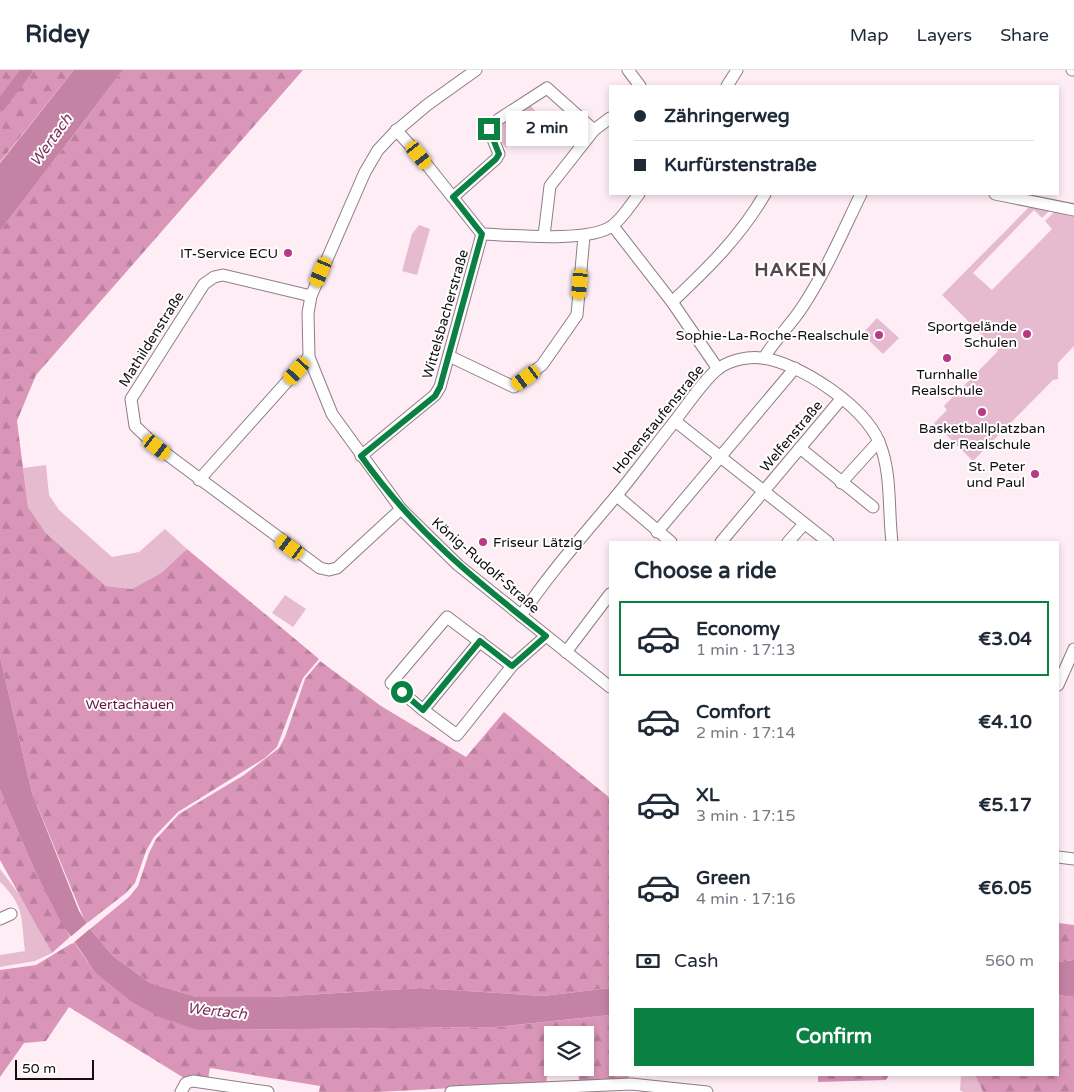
<!DOCTYPE html>
<html lang="en">
<head>
<meta charset="utf-8">
<style>
	body { margin:0; font-family:"Varela Round",sans-serif; background:#f2f2f3; color:#1f2937; height:100vh; display:flex; flex-direction:column; font-size:19px; white-space:nowrap }
	* { box-sizing:border-box; margin:0 }
	p { font-size:16px; color:#747a83 }
	.icon { flex:none; width:28px; height:28px; fill:none; stroke:currentColor; stroke-width:2; stroke-linecap:round; stroke-linejoin:round }
	.map { position:relative; flex:1; overflow:hidden }
	.side { position:absolute; left:609px; top:471px; width:450px; height:535px; display:flex; flex-direction:column; background:#fff; border-radius:0px; box-shadow:0 2px 8px #0003 }
	.side>* { flex:none }
	.banner { position:absolute; left:609px; top:15px; width:450px; height:110px; border-radius:0px; box-shadow:0 2px 8px #0003; display:grid; align-content:center; height:110px; padding:0 25px; background:#fff }
	.tools { position:absolute; left:544px; top:956px; display:grid; gap:10px }
	.tools a { display:grid; place-items:center; width:50px; height:50px; border-radius:0px; background:#fff; box-shadow:0 2px 8px #0003; font-size:25px }
	.scale { position:absolute; left:15px; bottom:12px; width:79px; box-sizing:border-box; padding-left:5px; border:2px solid #130d10; border-top:0; font-size:14px; line-height:18px; white-space:nowrap; color:#130d10; -webkit-text-stroke:4px #fff; paint-order:stroke }
	.end { position:absolute; width:22px; height:22px; margin:-11px; border:6px solid #0b8043; background:#fff; box-shadow:0 0 0 2px #fff }
	.from { border-radius:50% }
	.bubble { position:absolute; height:35px; border-radius:0px; background:#fff; box-shadow:0 2px 8px #0003; font-size:16px; font-weight:700; line-height:35px; text-align:center }
	.car { position:absolute; width:15px; height:30px; margin:-15px -8px; border-radius:6px; box-shadow:0 0 4px 1px #0007; background:linear-gradient(#f5c518 24%,#345 0 40%,#f5c518 0 76%,#345 0 86%,#f5c518 0) }
	.banner b { display:flex; align-items:center; gap:18px; height:48px; font-size:19px }
	.banner b+b { border-top:1px solid #e0e1e3 }
	.banner i { width:12px; height:12px; background:#1f2937 }
	ul { padding:0; list-style:none }
	li { display:flex; align-items:center; gap:15px; height:75px; margin:0 10px 8px; padding:0 15px; border:2px solid transparent; border-radius:0px }
	li div { flex:1 }
	li b { display:block; font-size:19px }
	li em { font-style:normal; font-weight:700 }
	li.active { border-color:#0b8043 }
	li>.icon { width:45px; height:45px; stroke-width:1.5 }
	h2 { padding:0 25px; font-size:22px; line-height:60px }
	.pay { display:flex; align-items:center; gap:12px; height:55px; padding:0 25px; font-size:19px }
	.pay p { margin-inline-start:auto }
	.primary-button { display:flex; gap:10px; margin-top:auto; padding:10px 25px }
	.primary-button a { flex:1; height:58px; border-radius:0px; background:#0b8043; color:#fff; font-size:20px; font-weight:700; line-height:58px; text-align:center }
	header { display:flex; align-items:center; gap:30px; box-sizing:border-box; height:70px; padding:0 25px; background:#fff; border-bottom:1px solid #e0e1e3 }
	header strong { font-size:24px }
	nav { display:flex; gap:28px; margin-inline-start:auto; font-size:18px }
	.map>svg:first-child { display:block }
</style>
</head>
<body>
<header>
<strong>Ridey</strong>
<nav><a>Map</a><a>Layers</a><a>Share</a></nav>
</header>
<div class="map">
<svg width="1074" height="1022" viewBox="0 0 1074 1022">
	<defs>
		<pattern id="forest-firs" width="22" height="20" patternUnits="userSpaceOnUse" patternTransform="scale(1.25)"><rect width="22" height="20" fill="#da96b8"/><path d="M5 1l3.5 6h-7zM16 11l3.5 6h-7z" fill="#ba809d"/></pattern>
	</defs>
	<rect width="100%" height="100%" fill="#ffedf5"/>
	<g fill="#e6bbd0">
		<path d="M530 35 538 44 506 78 495 64 496 59Z"/>
		<path d="M1031 135 1051 139 1042 148 1034 140 973 203 992 220 1052 159 1045 151 1056 140 1074 143V276L1058 293V309L1053 310 973 391 934 353 947 340 944 336 998 281 942 225Z"/>
		<path d="M419 155 430 159 417 205 402 201 412 164Z"/>
		<path d="M877 248 899 268 883 284 862 264Z"/>
		<path d="M46 395 49 425 59 440 112 487 139 482 165 459 187 479 161 503 132 519 106 516 46 463 28 437 23 398Z"/>
		<path d="M285 525 306 539 293 557 272 543Z"/>
		<path d="M0 799 25 832 52 883 35 891 0 897V885L25 881C21 848 25 836 0 812Z"/>
		<path d="M961 1005H975L983 1022H963L960 1020Z"/>
	</g>
	<g fill="url(#forest-firs)" fill-rule="evenodd">
		<path d="M0 0H74L0 92Z"/>
		<path d="M123 0H303L36 305 17 351 28 437 46 463 106 516 132 519 161 503 187 479 319 589 303 608 277 677 265 688 178 742 154 767 146 781 135 813 126 823 86 854 32 723 0 587V161Z"/>
		<path d="M320 591 381 636 466 687 504 642 610 728V918L543 926 420 918 273 927H197L150 913 113 886 90 859 129 827 138 816 149 783 156 769 179 744 244 705 279 678 285 667 305 609Z"/>
		<path d="M0 720 35 801 70 867 52 883 0 790Z"/>
		<path d="M1058 853 1074 855V890L1058 892Z"/>
		<path d="M74 872 88 892 198 960 497 957 610 945V1005H629L628 1011 580 1013 577 1001 548 1002 546 1013 377 1022H319L320 1016 210 998 208 1009 184 1008 69 937 46 971 24 973 0 1007V900L36 895ZM552 965H585V998H552Z"/>
		<path d="M1058 925 1074 927V1022H983L975 1005H1058Z"/>
		<path d="M818 1005H889L886 1010 818 1012Z"/>
	</g>
	<g fill="#c482a4">
		<path d="M74 0H123L0 161V93Z"/>
		<path d="M0 587 32 723 79 841 90 859 113 886 150 913 197 927H273L420 918 543 926 610 918V945L497 957 198 960 162 948 132 932 96 903 62 854 35 801 0 720Z"/>
		<path d="M1074 890V927L1058 925V892Z"/>
	</g>
	<path fill="#ffedf5" d="M88 852 92 857 72 874 68 869Z"/>
	<g fill="none" stroke-linecap="round" stroke-linejoin="round">
		<path stroke="#c482a4" stroke-width="11" d="M0 36 27 0"/>
		<g stroke="#8d7e85" stroke-width="13">
			<g id="street">
				<path d="M476 0 427 35 395 62 378 80 365 102 311 226 308 243 309 287 332 344 401 439 458 495 610 617"/>
				<path d="M628 0 640 16"/>
				<path d="M1072 0H1074"/>
				<path d="M727 16 737 0"/>
				<path d="M396 60 419 85 482 164"/>
				<path d="M995 124 1074 140"/>
				<path d="M453 127 496 89 499 84 489 59 499 49 547 18 594 60"/>
				<path d="M613 156 672 232 718 299"/>
				<path d="M482 164C512 165 588 173 612 156 622 149 631 134 639 124"/>
				<path d="M544 166 550 116 594 60 610 48"/>
				<path d="M311 226 223 205 214 207 204 214 131 329 135 356 157 377 320 498 329 500 337 498 401 439"/>
				<path d="M672 232C708 198 740 167 765 124"/>
				<path d="M449 286 514 317 542 295 577 245 584 166"/>
				<path d="M764 288C775 269 791 255 803 236 826 201 843 161 861 124"/>
				<path d="M675 351 828 472"/>
				<path d="M800 378 873 437"/>
				<path d="M361 386 435 325 440 317 482 164"/>
				<path d="M199 410 309 287"/>
				<path d="M841 413 879 371"/>
				<path d="M617 426 671 472"/>
				<path d="M657 462 795 298"/>
				<path d="M721 472 842 328"/>
				<path d="M788 472 804 454"/>
				<path d="M521 546C548 505 581 468 612 431 633 406 651 381 671 356 684 340 703 310 719 298 731 290 748 286 762 288 800 293 864 336 879 372 892 402 888 440 892 472"/>
				<path d="M566 582 610 524"/>
				<path d="M512 596 447 547 391 613 423 640 457 665 512 596 546 566"/>
				<path d="M1058 615 1074 579"/>
				<path d="M423 640 480 571"/>
				<path d="M1058 787 1074 789"/>
				<path d="M0 849 11 844"/>
				<path d="M181 1022 186 1013 193 1011 268 1022"/>
				<path d="M451 1022 631 1014 707 1022"/>
			</g>
		</g>
		<use href="#street" stroke="#fff" stroke-width="11"/>
	</g>
	<g fill="none" stroke-linecap="round" stroke-linejoin="round">
		<path stroke="#0b8043" stroke-width="6" d="M402 622 423 640 480 571 512 596 546 566C475 510 414 461 361 386L435 326 440 317 482 164 453 127 496 89 499 84 489 59"/>
	</g>
	<g fill="#b83985" stroke="#fff" stroke-width="2">
		<circle cx="288" cy="183" r="5"/>
		<circle cx="1027" cy="264" r="5"/>
		<circle cx="879" cy="265" r="5"/>
		<circle cx="947" cy="288" r="5"/>
		<circle cx="982" cy="342" r="5"/>
		<circle cx="1035" cy="404" r="5"/>
		<circle cx="483" cy="472" r="5"/>
	</g>
	<g text-anchor="middle" stroke-width="4" stroke-linejoin="round" paint-order="stroke">
		<g font-size="14" fill="#130d10" stroke="#fff" text-anchor="end">
			<text x="278" y="188">IT-Service ECU</text>
			<text x="1017" y="261">Sportgelände<tspan x="1017" dy="16">Schulen</tspan></text>
			<text x="869" y="270">Sophie-La-Roche-Realschule</text>
			<text x="947" y="309" text-anchor="middle">Turnhalle<tspan x="947" dy="16">Realschule</tspan></text>
			<text x="982" y="363" text-anchor="middle">Basketballplatzban<tspan x="982" dy="16">der Realschule</tspan></text>
			<text x="1025" y="401">St. Peter<tspan x="1025" dy="16">und Paul</tspan></text>
			<text x="493" y="477" text-anchor="start">Friseur Lätzig</text>
		</g>
		<g font-size="14" fill="#130d10" stroke="#fff">
			<text transform="translate(445 244) rotate(-74)" y="5">Wittelsbacherstraße</text>
			<text transform="translate(151 269) rotate(-58)" y="5">Mathildenstraße</text>
			<text transform="translate(658 349) rotate(-51)" y="5">Hohenstaufenstraße</text>
			<text transform="translate(791 366) rotate(-50)" y="5">Welfenstraße</text>
			<text transform="translate(486 495) rotate(41)" y="5">König-Rudolf-Straße</text>
		</g>
		<g font-size="14" fill="#641545" stroke="#fff">
			<text x="130" y="639">Wertachauen</text>
		</g>
		<g font-size="15" font-style="italic" fill="#7f305e" stroke="#fff">
			<text transform="translate(51 70) rotate(-54)" y="5">Wertach</text>
			<text transform="translate(217 941) rotate(6)" y="5">Wertach</text>
		</g>
		<g font-size="19" font-weight="bold" letter-spacing="1" fill="#54464d" stroke="#fff">
			<text x="791" y="206">HAKEN</text>
		</g>
	</g>
</svg>
<div class="tools">
<a><svg class="icon" aria-label="layers" viewBox="0 0 24 24"><path d="M12 4l9 5-9 5-9-5zM3 14l9 5 9-5"/></svg></a>
</div>
<div class="scale">50 m</div>
<i class="end from" style="left:402px;top:622px"></i>
<i class="end" style="left:489px;top:59px"></i>
<div class="bubble" style="left:506px;top:41px;width:82px">2 min</div>
<i class="car" style="left:419px;top:85px;rotate:141deg"></i>
<i class="car" style="left:321px;top:202px;rotate:203deg"></i>
<i class="car" style="left:580px;top:214px;rotate:185deg"></i>
<i class="car" style="left:297px;top:301px;rotate:222deg"></i>
<i class="car" style="left:526px;top:308px;rotate:234deg"></i>
<i class="car" style="left:157px;top:377px;rotate:128deg"></i>
<i class="car" style="left:290px;top:477px;rotate:306deg"></i>
<div class="banner">
<b><i class="from"></i>Zähringerweg</b>
<b><i></i>Kurfürstenstraße</b>
</div>
<section class="side">
<h2>Choose a ride</h2>
<ul>
<li class="active"><svg class="icon" aria-label="car" viewBox="0 0 24 24"><path d="M5 17H2v-5l4-1 3-4h7l3 4 3 1v5h-3M9 17h6M6 11h13"/><circle cx="7" cy="17" r="2"/><circle cx="17" cy="17" r="2"/></svg><div><b>Economy</b><p>1 min · 17:13</p></div><em>€3.04</em></li>
<li><svg class="icon" aria-label="car" viewBox="0 0 24 24"><path d="M5 17H2v-5l4-1 3-4h7l3 4 3 1v5h-3M9 17h6M6 11h13"/><circle cx="7" cy="17" r="2"/><circle cx="17" cy="17" r="2"/></svg><div><b>Comfort</b><p>2 min · 17:14</p></div><em>€4.10</em></li>
<li><svg class="icon" aria-label="car" viewBox="0 0 24 24"><path d="M5 17H2v-5l4-1 3-4h7l3 4 3 1v5h-3M9 17h6M6 11h13"/><circle cx="7" cy="17" r="2"/><circle cx="17" cy="17" r="2"/></svg><div><b>XL</b><p>3 min · 17:15</p></div><em>€5.17</em></li>
<li><svg class="icon" aria-label="car" viewBox="0 0 24 24"><path d="M5 17H2v-5l4-1 3-4h7l3 4 3 1v5h-3M9 17h6M6 11h13"/><circle cx="7" cy="17" r="2"/><circle cx="17" cy="17" r="2"/></svg><div><b>Green</b><p>4 min · 17:16</p></div><em>€6.05</em></li>
</ul>
<div class="pay"><svg class="icon" aria-label="cash" viewBox="0 0 24 24"><path d="M3 7h18v10H3z"/><circle cx="12" cy="12" r="2"/></svg>Cash<p>560 m</p></div>
<div class="primary-button"><a>Confirm</a></div>
</section>
</div>
</body>
</html>
